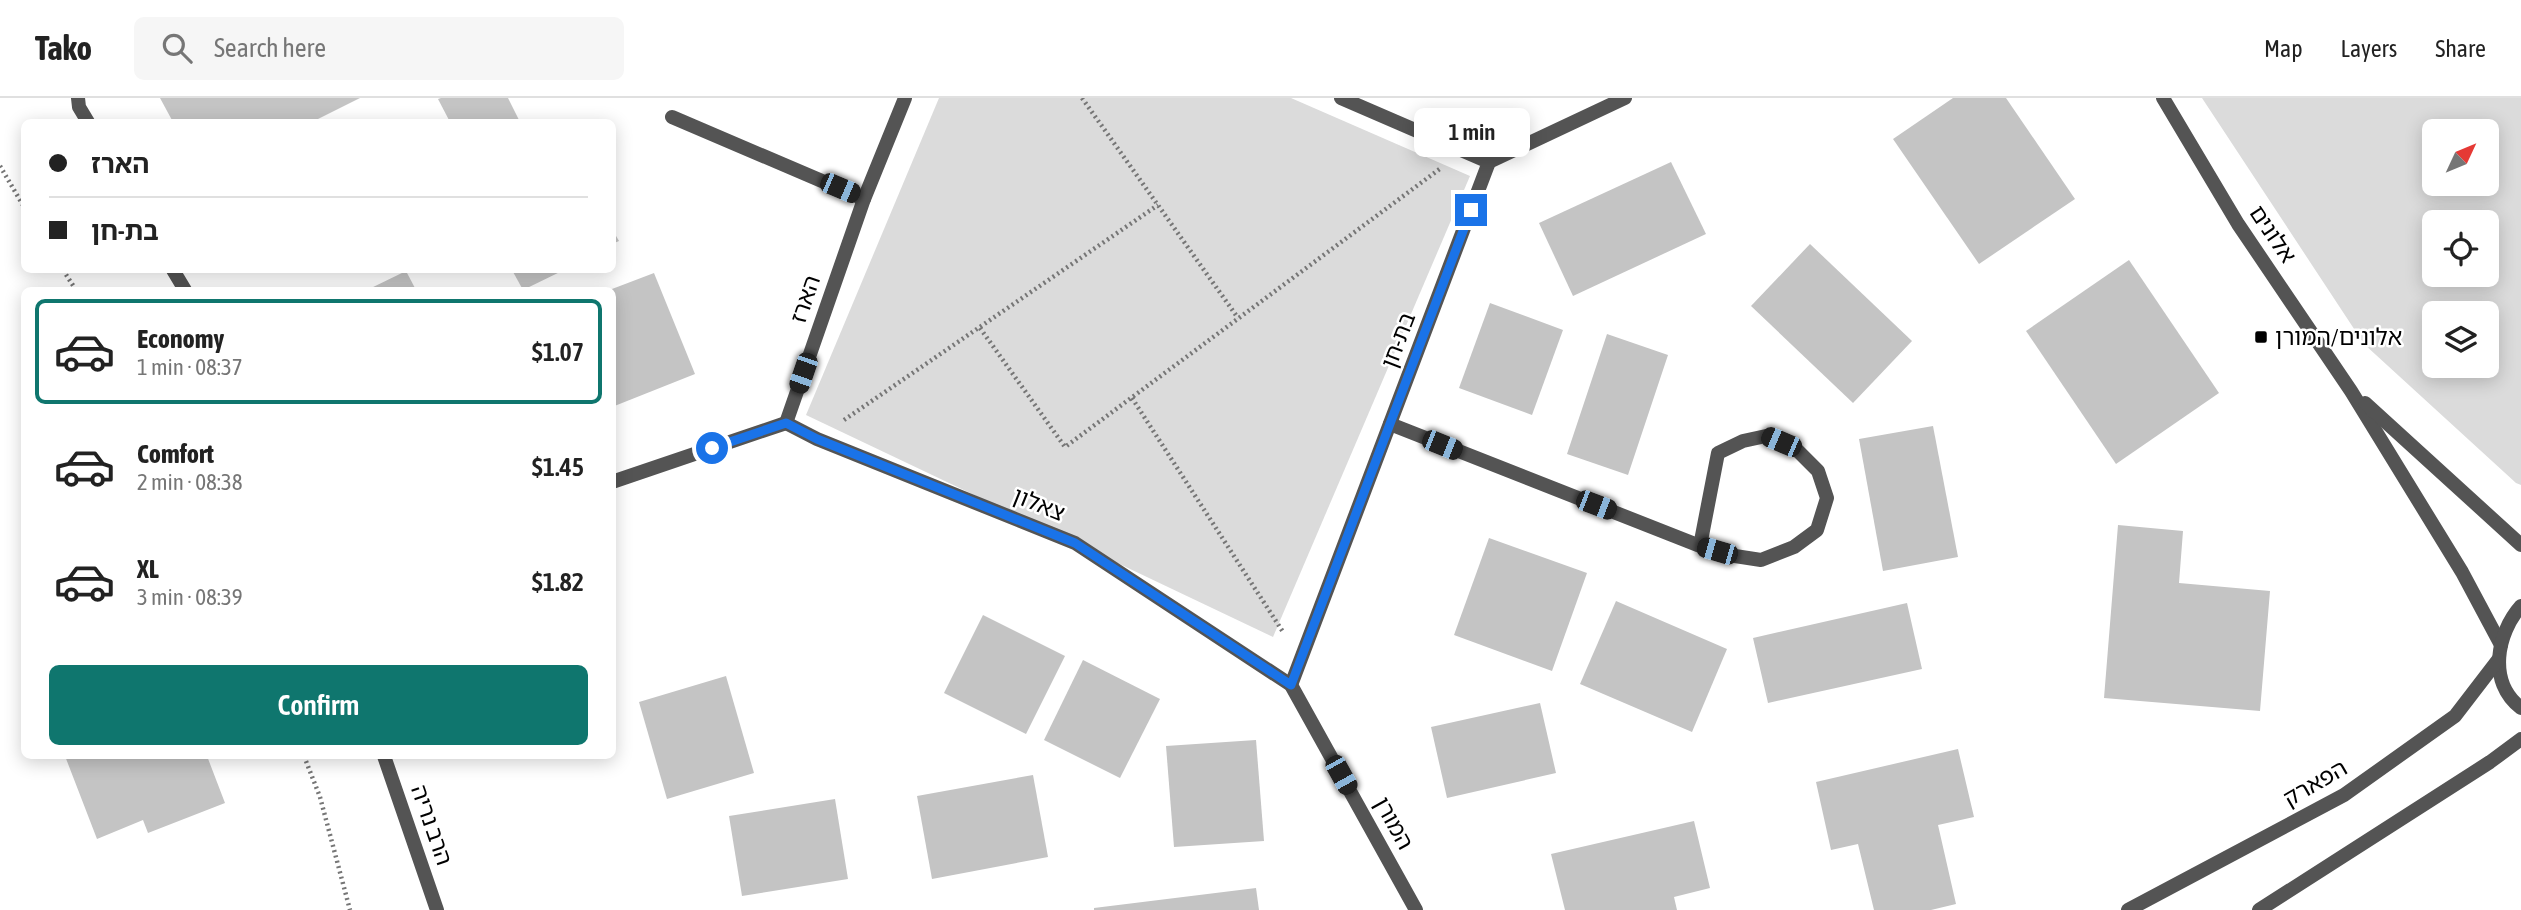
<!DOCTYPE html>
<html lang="en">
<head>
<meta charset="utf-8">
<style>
	body { margin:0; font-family:"Asap Condensed","Noto Sans Hebrew",sans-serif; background:#f6f6f6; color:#222; height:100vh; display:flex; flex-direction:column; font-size:26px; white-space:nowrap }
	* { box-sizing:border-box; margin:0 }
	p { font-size:23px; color:#767676 }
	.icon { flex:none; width:38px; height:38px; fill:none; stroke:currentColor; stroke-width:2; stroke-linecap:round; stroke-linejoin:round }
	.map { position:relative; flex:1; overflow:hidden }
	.panel { position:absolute; left:21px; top:189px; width:595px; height:472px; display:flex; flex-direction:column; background:#fff; border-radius:10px; box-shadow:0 4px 18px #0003 }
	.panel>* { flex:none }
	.top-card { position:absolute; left:21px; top:21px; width:595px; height:154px; border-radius:10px; box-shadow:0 4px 18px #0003; display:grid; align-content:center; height:154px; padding:0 28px; background:#fff }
	.needle { width:46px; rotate:46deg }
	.buttons { position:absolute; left:2422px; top:21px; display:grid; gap:14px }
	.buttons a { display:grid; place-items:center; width:77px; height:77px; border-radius:10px; background:#fff; box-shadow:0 4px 18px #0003; font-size:35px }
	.end { position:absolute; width:32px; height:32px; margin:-16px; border:9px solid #1a73e8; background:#fff; box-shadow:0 0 0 4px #fff }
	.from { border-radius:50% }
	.bubble { position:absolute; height:49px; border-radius:10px; background:#fff; box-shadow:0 4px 18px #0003; font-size:23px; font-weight:600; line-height:49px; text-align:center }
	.car { position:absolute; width:21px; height:42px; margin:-21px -10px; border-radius:9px; box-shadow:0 0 5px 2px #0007; background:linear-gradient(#222 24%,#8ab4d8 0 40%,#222 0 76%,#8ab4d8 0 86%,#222 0) }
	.top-card b { display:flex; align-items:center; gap:24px; height:66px; font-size:26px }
	.top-card b+b { border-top:2px solid #e0e0e0 }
	.top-card i { width:18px; height:18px; background:#222 }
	ul { padding:12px 0 0; list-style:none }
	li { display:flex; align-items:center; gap:21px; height:105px; margin:0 14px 10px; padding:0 14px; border:4px solid transparent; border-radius:10px }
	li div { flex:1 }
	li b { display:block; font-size:26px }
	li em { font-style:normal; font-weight:600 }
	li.on { border-color:#0f766e }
	li>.icon { width:63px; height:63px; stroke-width:1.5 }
	.button { display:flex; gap:14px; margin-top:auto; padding:14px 28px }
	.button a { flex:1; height:80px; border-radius:10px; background:#0f766e; color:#fff; font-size:28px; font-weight:600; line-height:80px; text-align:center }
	header { display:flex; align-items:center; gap:42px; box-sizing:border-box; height:98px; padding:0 35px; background:#fff; border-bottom:2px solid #e0e0e0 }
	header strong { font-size:33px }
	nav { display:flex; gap:38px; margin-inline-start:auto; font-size:24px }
	.search { width:490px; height:63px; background:#f6f6f6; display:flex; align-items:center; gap:18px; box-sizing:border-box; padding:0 24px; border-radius:10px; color:#767676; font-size:26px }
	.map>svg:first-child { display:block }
</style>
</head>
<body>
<header>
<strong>Tako</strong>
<div class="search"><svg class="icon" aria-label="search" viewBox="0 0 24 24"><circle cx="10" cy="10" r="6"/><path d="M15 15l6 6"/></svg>Search here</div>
<nav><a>Map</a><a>Layers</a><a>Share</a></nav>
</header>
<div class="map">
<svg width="2521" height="812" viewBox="0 0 2521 812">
	<rect width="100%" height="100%" fill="#fff"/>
	<g fill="#dbdbdb" fill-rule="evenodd">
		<path d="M939 0H1291L1470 78 1273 539 806 317Z"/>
		<path d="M2202 0H2521V387L2516 385 2364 246ZM2434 33H2487V86H2434ZM2434 124H2487V177H2434ZM2434 215H2487V268H2434Z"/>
	</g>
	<g fill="#c4c4c4">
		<path d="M160 0H360L312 24H173Z"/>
		<path d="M441 0H508L520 24H450L438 1Z"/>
		<path d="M1953 0H2006L2075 101 1979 166 1893 41Z"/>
		<path d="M1671 64 1706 136 1573 198 1539 125Z"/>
		<path d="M612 131 619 143 612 146Z"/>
		<path d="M1810 146 1912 243 1853 305 1751 208Z"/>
		<path d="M2129 162 2219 295 2116 366 2026 233Z"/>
		<path d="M512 172H564L523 192Z"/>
		<path d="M406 173 416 192H367Z"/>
		<path d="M654 175 695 276 612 309V191Z"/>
		<path d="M1490 205 1563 232 1532 317 1459 290Z"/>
		<path d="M1607 236 1668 257 1628 377 1567 356Z"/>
		<path d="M1933 328 1958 459 1883 473 1859 341Z"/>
		<path d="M2118 427 2183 433 2179 485 2270 493 2260 613 2104 600Z"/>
		<path d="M1489 440 1587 475 1552 573 1454 537Z"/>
		<path d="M1616 503 1727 551 1692 634 1580 586Z"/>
		<path d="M1907 505 1922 571 1768 605 1753 540Z"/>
		<path d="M983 517 1065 558 1026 636 944 595Z"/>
		<path d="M1083 562 1160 601 1120 680 1044 642Z"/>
		<path d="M726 578 754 675 667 701 639 604Z"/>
		<path d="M1540 605 1556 675 1447 700 1431 629Z"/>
		<path d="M1256 642 1264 743 1174 749 1166 648Z"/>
		<path d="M1958 651 1974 719 1938 727 1956 806 1931 812H1874L1858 746 1831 752 1816 684Z"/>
		<path d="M65 658H207L225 705 148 735 143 722 97 741Z"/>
		<path d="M1033 677 1048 759 932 781 917 698Z"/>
		<path d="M835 701 848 781 742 798 729 718Z"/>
		<path d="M1694 723 1710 790 1674 799 1677 812H1565L1551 756Z"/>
		<path d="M1256 790 1259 812H1094V810Z"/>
	</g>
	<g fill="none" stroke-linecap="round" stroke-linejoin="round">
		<g stroke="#767676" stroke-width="4.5" stroke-dasharray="2 3.5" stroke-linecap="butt">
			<path d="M1082 0 1238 220"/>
			<path d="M0 68 24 109"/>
			<path d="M63 172 76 192"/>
			<path d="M980 230 1065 349 1441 70"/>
			<path d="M1132 300 1283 534"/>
			<path d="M844 322 1158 107"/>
			<path d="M304 658 320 699 350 812"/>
		</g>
		<g stroke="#545454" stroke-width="14">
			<path d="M672 19 864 101"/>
			<path d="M1390 326 1700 448 1735 458 1761 462 1794 449 1817 432 1827 400 1818 373 1795 350 1766 338 1743 343 1718 355 1700 448"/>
		</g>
		<g stroke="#545454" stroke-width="14">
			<path d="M1489 64 1625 0"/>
			<path d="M786 325 817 341 1075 445 1291 587 1416 812"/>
			<path d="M786 325 864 101 905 0"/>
			<path d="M612 384 786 325"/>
			<path d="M1291 587 1489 64 1341 0"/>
		</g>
		<g stroke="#545454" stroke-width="14">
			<path d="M78 0 79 9 88 24"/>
			<path d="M2163 0 2238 126 2351 293 2462 474 2501 547"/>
			<path d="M173 172 185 192"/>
			<path d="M2365 305 2521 447"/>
			<path d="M2521 508C2497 535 2487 584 2521 610"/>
			<path d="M384 658 437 812"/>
			<path d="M2128 812 2344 697 2455 618 2498 562"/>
			<path d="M2259 812 2490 664 2521 641"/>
		</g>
	</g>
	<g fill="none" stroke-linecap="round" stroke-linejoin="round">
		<path stroke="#1a73e8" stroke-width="9" d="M712 350 786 325 817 341 1075 445 1291 587 1471 112"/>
	</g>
	<rect fill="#000" stroke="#fff" stroke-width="2.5" x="2254" y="232" width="14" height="14" rx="3.5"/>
	<g text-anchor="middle" stroke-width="5" stroke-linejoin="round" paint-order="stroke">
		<g font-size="23" fill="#000" stroke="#fff">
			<text transform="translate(2273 136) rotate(56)" y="8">אלונים</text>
			<text transform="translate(805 201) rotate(-71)" y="8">הארז</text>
			<text transform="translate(1398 242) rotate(-69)" y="8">בת-חן</text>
			<text transform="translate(1039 406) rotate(22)" y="8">צאלון</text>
			<text transform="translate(2315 685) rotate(-30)" y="8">הפארק</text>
			<text transform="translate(1394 725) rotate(61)" y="8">המורן</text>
			<text transform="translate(432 727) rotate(71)" y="8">הרב נריה</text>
		</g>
		<g font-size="23" fill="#000" stroke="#fff" text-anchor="start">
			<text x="2275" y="247">אלונים/המורן</text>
		</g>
	</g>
</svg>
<div class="buttons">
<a><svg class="needle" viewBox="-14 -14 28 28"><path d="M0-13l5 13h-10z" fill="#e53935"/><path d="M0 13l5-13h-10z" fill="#767676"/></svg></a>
<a><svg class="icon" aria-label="locate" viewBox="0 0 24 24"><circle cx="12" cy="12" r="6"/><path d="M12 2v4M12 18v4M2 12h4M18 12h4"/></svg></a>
<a><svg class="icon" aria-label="layers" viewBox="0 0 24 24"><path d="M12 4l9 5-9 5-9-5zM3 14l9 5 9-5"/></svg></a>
</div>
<i class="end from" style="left:712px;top:350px"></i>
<i class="end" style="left:1471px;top:112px"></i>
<div class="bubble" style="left:1414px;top:10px;width:116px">1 min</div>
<i class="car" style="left:840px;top:90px;rotate:113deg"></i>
<i class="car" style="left:803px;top:275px;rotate:199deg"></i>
<i class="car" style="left:1781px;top:344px;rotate:293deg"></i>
<i class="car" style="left:1442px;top:347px;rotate:112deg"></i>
<i class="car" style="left:1596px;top:407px;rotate:111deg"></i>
<i class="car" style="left:1717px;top:453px;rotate:286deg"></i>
<i class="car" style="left:1341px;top:677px;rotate:151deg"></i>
<div class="top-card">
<b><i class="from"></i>הארז</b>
<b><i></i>בת-חן</b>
</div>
<section class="panel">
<ul>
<li class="on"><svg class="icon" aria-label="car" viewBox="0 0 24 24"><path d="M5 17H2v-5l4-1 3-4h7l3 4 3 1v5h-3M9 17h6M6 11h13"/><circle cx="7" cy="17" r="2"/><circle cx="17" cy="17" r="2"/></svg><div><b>Economy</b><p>1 min · 08:37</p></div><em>$1.07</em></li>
<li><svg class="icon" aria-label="car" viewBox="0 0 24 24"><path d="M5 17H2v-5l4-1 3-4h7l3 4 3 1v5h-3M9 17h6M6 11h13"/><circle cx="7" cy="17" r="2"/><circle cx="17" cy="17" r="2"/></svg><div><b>Comfort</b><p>2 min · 08:38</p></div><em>$1.45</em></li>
<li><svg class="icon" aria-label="car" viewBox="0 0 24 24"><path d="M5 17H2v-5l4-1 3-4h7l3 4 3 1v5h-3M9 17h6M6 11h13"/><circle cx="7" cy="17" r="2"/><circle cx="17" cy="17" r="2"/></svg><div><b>XL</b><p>3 min · 08:39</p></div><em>$1.82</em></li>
</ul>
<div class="button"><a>Confirm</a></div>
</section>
</div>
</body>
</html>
